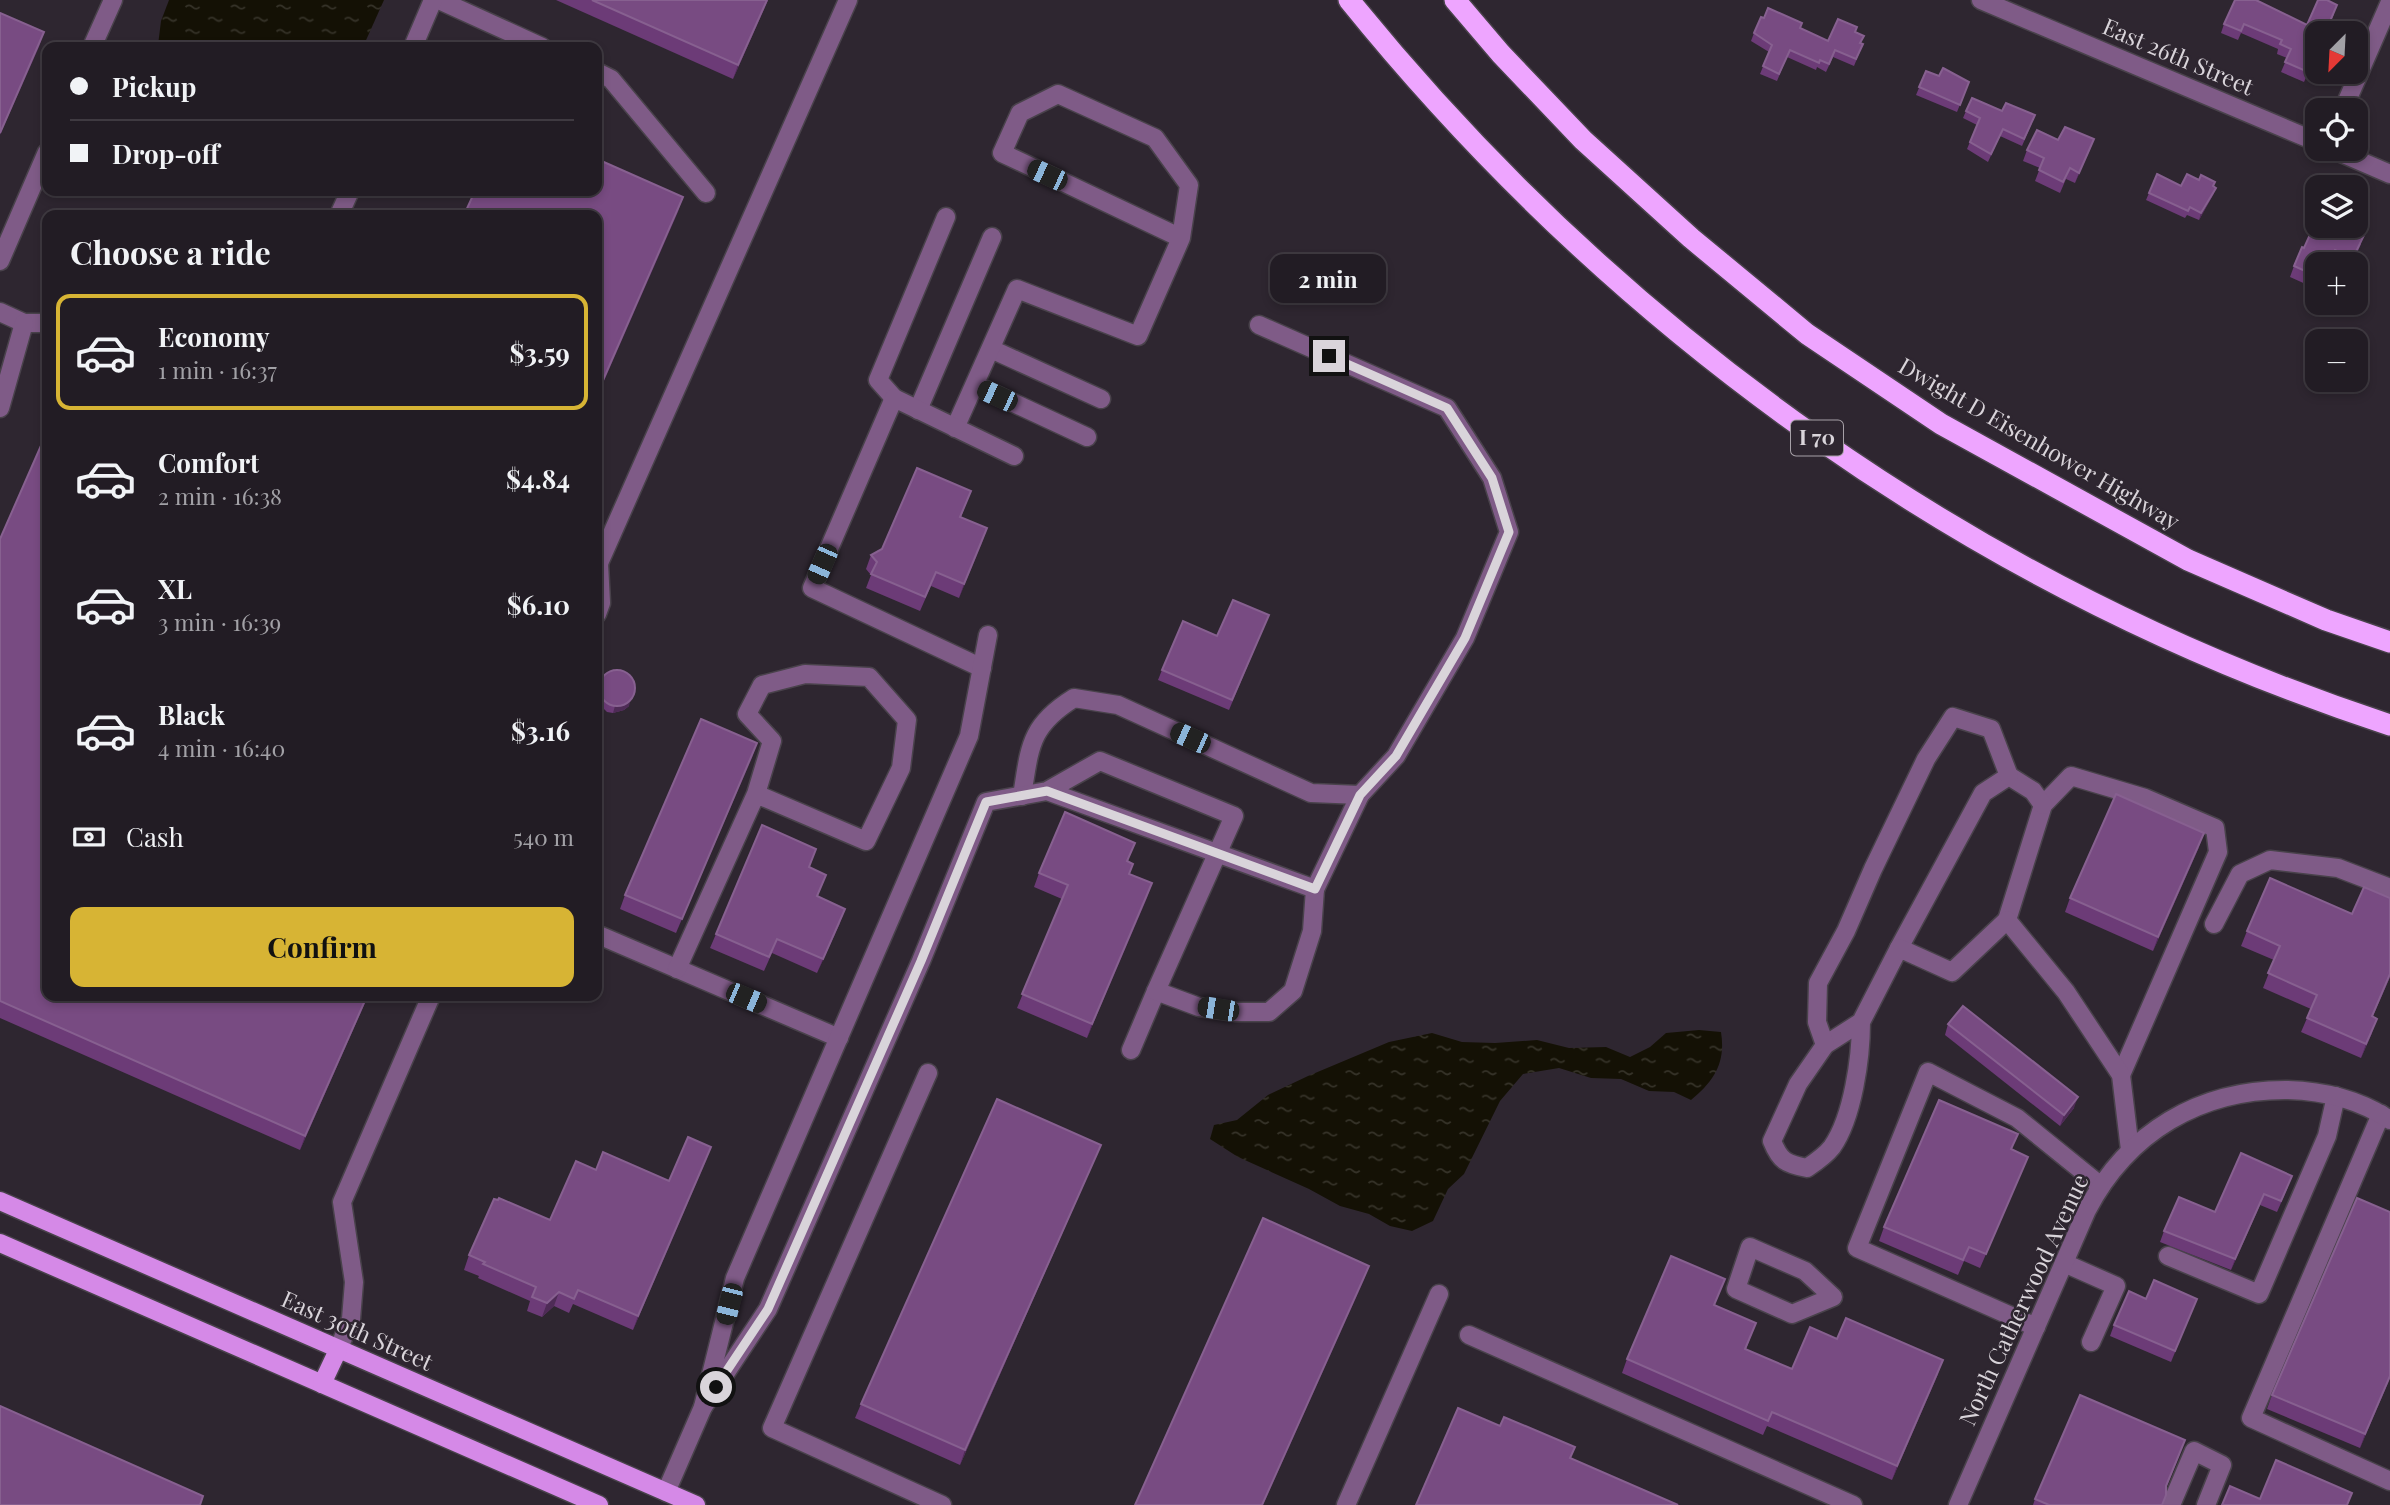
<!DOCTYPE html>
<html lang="en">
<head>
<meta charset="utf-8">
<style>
	body { margin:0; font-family:"Playfair Display",serif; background:#2e2931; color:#f1f3f6; height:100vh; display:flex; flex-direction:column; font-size:26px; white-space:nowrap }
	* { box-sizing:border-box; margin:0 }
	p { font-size:23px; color:#a2a1a6 }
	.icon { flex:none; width:38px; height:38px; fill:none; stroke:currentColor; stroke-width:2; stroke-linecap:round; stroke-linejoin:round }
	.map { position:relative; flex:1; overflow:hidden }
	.sheet { position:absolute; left:42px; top:210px; width:560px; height:791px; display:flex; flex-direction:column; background:#221c24; border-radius:14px; box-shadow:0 4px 10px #0003,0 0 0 2px #3f3a41 }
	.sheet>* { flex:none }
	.guide { position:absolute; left:42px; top:42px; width:560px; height:154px; border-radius:14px; box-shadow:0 4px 10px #0003,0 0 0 2px #3f3a41; display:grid; align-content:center; height:154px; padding:0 28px; background:#221c24 }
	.needle { width:46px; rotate:204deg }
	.tools { position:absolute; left:2305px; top:21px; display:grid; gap:14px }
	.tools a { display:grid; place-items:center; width:63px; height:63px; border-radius:14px; background:#221c24; box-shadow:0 4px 10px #0003,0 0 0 2px #3f3a41; font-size:35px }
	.end { position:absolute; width:32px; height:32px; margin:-16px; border:9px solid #d9d4da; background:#111; box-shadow:0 0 0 4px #111 }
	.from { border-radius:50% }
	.bubble { position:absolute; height:49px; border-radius:14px; background:#221c24; box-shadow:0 4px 10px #0003,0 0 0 2px #3f3a41; font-size:23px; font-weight:700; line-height:49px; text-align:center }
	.car { position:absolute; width:21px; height:42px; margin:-21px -10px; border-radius:9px; box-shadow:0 0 5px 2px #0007; background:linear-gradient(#222 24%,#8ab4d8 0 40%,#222 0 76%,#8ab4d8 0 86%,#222 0) }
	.guide b { display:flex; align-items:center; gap:24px; height:66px; font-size:26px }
	.guide b+b { border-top:2px solid #3f3a41 }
	.guide i { width:18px; height:18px; background:#f1f3f6 }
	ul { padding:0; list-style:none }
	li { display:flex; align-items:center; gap:21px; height:116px; margin:0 14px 10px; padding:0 14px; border:4px solid transparent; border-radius:14px }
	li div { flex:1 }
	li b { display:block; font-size:26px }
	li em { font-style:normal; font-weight:700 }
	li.current { border-color:#d7b434 }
	li>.icon { width:63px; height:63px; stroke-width:1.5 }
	h2 { padding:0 28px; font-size:32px; line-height:84px }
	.pay { display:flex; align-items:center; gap:18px; height:77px; padding:0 28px; font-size:26px }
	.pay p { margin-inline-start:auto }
	.cta { display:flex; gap:14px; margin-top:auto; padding:14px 28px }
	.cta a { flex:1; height:80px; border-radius:14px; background:#d7b434; color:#111; font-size:28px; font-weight:700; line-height:80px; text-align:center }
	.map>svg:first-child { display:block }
</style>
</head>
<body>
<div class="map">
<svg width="2390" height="1505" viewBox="0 0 2390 1505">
	<defs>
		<pattern id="water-ripples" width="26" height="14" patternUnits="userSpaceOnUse" patternTransform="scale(1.75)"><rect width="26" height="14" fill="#141105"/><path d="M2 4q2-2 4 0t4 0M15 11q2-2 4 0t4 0" fill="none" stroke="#363329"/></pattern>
	</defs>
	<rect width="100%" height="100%" fill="#2e2630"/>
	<g fill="url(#water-ripples)">
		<path d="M169 0H384L363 47H160L158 45 161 21Z"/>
		<path d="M1699 1030 1721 1032C1726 1063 1714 1081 1691 1100L1674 1092 1649 1091 1621 1079 1591 1078 1559 1068 1523 1074 1500 1101 1464 1174 1448 1189 1433 1221 1412 1231 1390 1226 1369 1214 1340 1206 1309 1189 1238 1157 1210 1139 1214 1125 1237 1120 1268 1095 1308 1076 1389 1042 1432 1033 1462 1042 1495 1043 1537 1040 1569 1048 1606 1047 1630 1057 1650 1047 1666 1033Z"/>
	</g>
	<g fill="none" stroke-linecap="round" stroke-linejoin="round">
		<g stroke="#49424b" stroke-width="21">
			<g id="minor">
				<path d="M439 0 542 47"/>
				<path d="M1981 0 2317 142"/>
				<path d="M92 47 113 0"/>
				<path d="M413 47 433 0"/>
				<path d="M597 72 611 79 706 193"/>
				<path d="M2343 110 2390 2"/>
				<path d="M2332 149 2390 174"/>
				<path d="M339 215 350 191"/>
				<path d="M0 261 47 152"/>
				<path d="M0 312 24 323H47"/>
				<path d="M1259 325 1447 408 1492 478 1509 532 1465 638 1396 756 1360 795"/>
				<path d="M991 349 1101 399"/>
				<path d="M975 385 1087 437"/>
				<path d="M894 398 878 380 946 217"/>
				<path d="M0 408 24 323"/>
				<path d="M918 410 992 237"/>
				<path d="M955 428 1017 289 1138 336 1181 238 1002 153 1020 113 1058 94 1155 138 1189 185 1181 238"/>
				<path d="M597 559 599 563 601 603 597 614"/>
				<path d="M599 563 848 0"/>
				<path d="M982 668 812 588 894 398 1014 456"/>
				<path d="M1022 796C1030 747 1029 726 1074 698L1118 705 1311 793 1360 795 1315 889"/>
				<path d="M2007 920 2043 805 2071 776 2145 798 2215 828 2218 852 2121 1075"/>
				<path d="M2214 924 2240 874 2270 860 2338 868 2390 888"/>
				<path d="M601 936 839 1038"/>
				<path d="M1899 948 1983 793 2009 776 2033 791 2043 805"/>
				<path d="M677 969 756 794 866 841 901 768 907 720 869 677 805 674 762 685 747 714 772 741 756 794"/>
				<path d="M1861 1022C1861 1057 1853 1117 1832 1147 1825 1156 1816 1162 1807 1168 1786 1164 1780 1161 1772 1141L1798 1084 1825 1045 1861 1022 1899 948 1952 972 2007 920 2066 992 2121 1075 2130 1150"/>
				<path d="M1825 1045 1817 1022 1818 983 1846 931 1873 869 1926 759 1953 717 1991 729 2009 776"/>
				<path d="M1131 1050 1156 991"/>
				<path d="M928 1073 772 1428 942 1505"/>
				<path d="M2381 1114 2251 1418 2390 1481"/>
				<path d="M1750 1247 1805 1271 1833 1297 1792 1314 1736 1289Z"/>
				<path d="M2168 1256 2259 1294 2327 1136 2336 1096"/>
				<path d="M2064 1263 2116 1286 2091 1342"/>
				<path d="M2036 1327 1857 1248 1928 1072 2017 1118 2101 1186"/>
				<path d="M1469 1335 1853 1505"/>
				<path d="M338 1350 351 1319 354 1282 342 1202 431 996"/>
				<path d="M703 1407 768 1309 921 961 986 802 1047 791 1315 889 1312 931 1293 991 1269 1012H1236L1199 1007 1156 991 1234 816 1100 761 1047 791"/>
				<path d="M666 1492 703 1407 735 1278 969 736 988 635"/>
				<path d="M1346 1505 1439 1294"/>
				<path d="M1958 1505 2087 1210C2128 1132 2200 1089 2288 1090 2323 1091 2360 1100 2390 1120"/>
				<path d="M2171 1505 2194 1451 2222 1465 2206 1505"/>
			</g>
		</g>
		<g stroke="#49424b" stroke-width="21">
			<g id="major">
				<path d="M0 1201 696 1505"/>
				<path d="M0 1243 599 1505"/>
				<path d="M322 1384 338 1350"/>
			</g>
		</g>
		<g stroke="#49424b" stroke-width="24">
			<g id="highway">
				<path d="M1349 0C1620 335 1979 591 2390 725"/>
				<path d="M1455 0 1501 54 1583 140 1691 238 1807 334 1941 424 2188 560 2326 620 2390 642"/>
			</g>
		</g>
		<use href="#minor" stroke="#7f5b87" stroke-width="18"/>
		<use href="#major" stroke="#d589e7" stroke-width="18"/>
		<use href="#highway" stroke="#eea5ff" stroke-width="21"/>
	</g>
	<g fill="#6c3b77">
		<path d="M556 0H768L733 79Z"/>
		<path d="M2334 14 2304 82 2281 72 2287 58 2277 54 2278 49 2241 33 2238 40 2221 33 2224 24 2307 25Z"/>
		<path d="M1800 28 1828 41 1855 32 1861 43 1863 44 1854 66 1833 57 1826 72 1817 67 1816 70 1787 57 1777 81 1760 74 1769 52 1751 41 1754 33Z"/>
		<path d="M1926 71 1939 76 1969 82 1957 112 1916 95Z"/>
		<path d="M1966 111H2002L2032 123 2022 146 2000 136 1988 162 1967 149 1977 125 1963 118Z"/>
		<path d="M2094 139 2075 183 2066 179 2060 193 2035 181 2040 168 2023 161 2027 150 2058 140Z"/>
		<path d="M2181 186H2213L2216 188 2213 195 2199 220 2187 215 2185 218 2146 200 2149 193Z"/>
		<path d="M2361 244 2352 264H2338L2331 261 2330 264H2317V268L2310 286 2290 277 2294 266 2304 248Z"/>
		<path d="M971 491 961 517 987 528 959 598 931 586 920 611 866 588 871 575 866 569 871 555 882 549Z"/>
		<path d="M0 539 47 996H368L300 1150 0 1018Z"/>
		<path d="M1269 615 1229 710 1158 680 1162 670 1217 636Z"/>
		<path d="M599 684 629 706 624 710 613 713 607 712 598 703 597 690Z"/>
		<path d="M757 743 676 933 620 909 625 895Z"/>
		<path d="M2199 847 2153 951 2065 912 2070 898Z"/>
		<path d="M1128 862 1130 874 1152 883 1087 1038 1017 1008 1062 899 1034 887 1039 873Z"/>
		<path d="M809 867 817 897 840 923 817 973 772 953 764 971 710 948 716 934Z"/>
		<path d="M2247 931 2390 977 2373 1016 2372 1033 2361 1058 2301 1032 2311 1009 2263 988 2274 960 2241 946Z"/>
		<path d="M1948 1024 2074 1108 2060 1126 1945 1035Z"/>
		<path d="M1101 1145 1095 1159 960 1465 855 1418 861 1404Z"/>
		<path d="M711 1147 633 1330 573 1304 569 1313 554 1306 542 1317 527 1311 530 1301 478 1278 479 1276 464 1270 469 1255 498 1200 550 1220 596 1170 669 1181Z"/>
		<path d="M2012 1150 2022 1171 1980 1268 1964 1261 1958 1275 1879 1241 1884 1227Z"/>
		<path d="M2241 1153 2288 1187 2277 1212 2260 1205 2231 1270 2160 1242 2164 1231 2215 1212Z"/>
		<path d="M2146 1299H2197L2171 1362 2110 1336 2114 1325Z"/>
		<path d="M1715 1305 1756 1323 1746 1349 1792 1369 1837 1339 1938 1374 1892 1480 1767 1426 1763 1435 1622 1373 1627 1359Z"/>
		<path d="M2390 1378 2360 1448 2267 1409 2272 1395Z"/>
		<path d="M2180 1454 2166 1488 2162 1505H2033L2035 1499Z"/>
	</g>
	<g fill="#4e2b56">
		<path d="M767 0H768L733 79 738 65Z"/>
		<path d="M44 32 39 47 0 135V133Z"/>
		<path d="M2094 139 2090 150 2075 183 2079 173Z"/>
		<path d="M2216 188 2213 195 2199 220 2201 213Z"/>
		<path d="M683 197 678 212 597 397V394Z"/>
		<path d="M987 528 982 543 959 598 964 584Z"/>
		<path d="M631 699 629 706 624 710 613 713 615 706Z"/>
		<path d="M757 743 752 758 676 933 682 919Z"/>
		<path d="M2204 833 2199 847 2153 951 2158 937Z"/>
		<path d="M1152 883 1147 898 1087 1038 1092 1024Z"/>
		<path d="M845 909 840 923 817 973 823 959Z"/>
		<path d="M2390 974V977L2366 1030Z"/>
		<path d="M367 996H368L300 1150 305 1136Z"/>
		<path d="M2377 1019 2372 1033 2361 1058 2366 1044Z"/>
		<path d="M2078 1097 2074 1108 2060 1126 2064 1115Z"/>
		<path d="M1101 1145 1095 1159 960 1465 965 1450Z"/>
		<path d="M711 1147 706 1161 633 1330 638 1316Z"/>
		<path d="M2264 1194 2260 1205 2231 1270 2235 1259Z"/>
		<path d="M1369 1266 1364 1280 1263 1505H1262Z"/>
		<path d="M559 1292 554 1306 542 1317 547 1303Z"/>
		<path d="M1943 1360 1938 1374 1892 1480 1897 1466Z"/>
		<path d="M2390 1376V1378L2360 1448 2365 1434Z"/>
	</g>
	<g fill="#784b82" stroke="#876090" stroke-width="2">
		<path d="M592 0H767L738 65Z"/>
		<path d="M2235 0H2256L2307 25 2318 0H2327L2337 5 2325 33H2317V51L2308 72 2285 62 2291 49 2280 44 2282 40 2244 24 2241 31 2224 24Z"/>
		<path d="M1768 8 1802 23 1800 28 1828 41 1838 19 1857 27 1855 32 1864 36 1860 43 1863 44 1856 59 1835 50 1829 64 1820 60 1819 63 1790 50 1779 74 1763 66 1772 45 1754 33 1761 17 1764 18Z"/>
		<path d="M0 13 44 32 0 133Z"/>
		<path d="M1943 68 1969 82 1960 105 1919 87 1926 71 1939 76Z"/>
		<path d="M1972 98 2002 111 2006 103 2035 115 2024 139 2003 129 1991 154 1970 142 1980 118 1966 111Z"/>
		<path d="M2065 127 2094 139 2079 173 2070 168 2063 182 2039 170 2044 158 2027 150 2037 130 2058 140Z"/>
		<path d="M597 159 683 197 597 394V215H464L475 191H597Z"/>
		<path d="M2157 174 2181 186 2187 174 2199 180 2201 175 2215 182 2213 186 2216 188 2201 213 2190 207 2188 211 2149 193Z"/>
		<path d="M2317 219V226H2348L2365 233 2353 258 2335 250 2331 259 2322 255 2318 264H2317L2314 275 2294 266 2302 247 2304 248Z"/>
		<path d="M47 432V996H367L305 1136 0 1001V539Z"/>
		<path d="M917 468 971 491 960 517 987 528 964 584 936 572 925 597 871 574 877 562 871 555 882 549Z"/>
		<path d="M1233 600 1269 615 1232 700 1162 670 1183 621 1217 636Z"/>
		<circle cx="617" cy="688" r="18"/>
		<path d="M701 719 757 743 682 919 625 895Z"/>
		<path d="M2116 794 2204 833 2158 937 2070 898Z"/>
		<path d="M1065 812 1135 843 1127 861 1133 864 1129 874 1152 883 1092 1024 1022 994 1068 885 1039 873Z"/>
		<path d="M762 825 816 849 809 867 826 875 817 896 845 909 823 959 777 939 769 957 716 934Z"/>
		<path d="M2270 878 2352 914 2364 887 2390 898V974L2372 1016 2377 1019 2366 1044 2307 1018 2317 995 2268 973 2280 946 2247 931Z"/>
		<path d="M1963 1006 2078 1097 2064 1115 1948 1024Z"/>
		<path d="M997 1099 1101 1145 965 1450 861 1404Z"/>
		<path d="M1939 1100 2018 1134 2011 1149 2028 1157 1986 1254 1969 1247 1963 1260 1884 1227Z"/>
		<path d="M688 1137 711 1147 638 1316 578 1290 574 1299 559 1292 547 1303 532 1297 536 1287 483 1264 485 1262 469 1255 494 1199 498 1200 499 1198 550 1220 576 1161 596 1170 603 1152 669 1181Z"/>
		<path d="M2241 1153 2292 1176 2281 1201 2264 1194 2235 1259 2164 1231 2179 1197 2215 1212Z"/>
		<path d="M2357 1198 2390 1212V1376L2365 1434 2272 1395Z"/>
		<path d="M1263 1218 1369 1266 1262 1505H1135Z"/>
		<path d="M1671 1256 1725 1279 1714 1305 1756 1323 1745 1349 1792 1369 1810 1327 1837 1339 1846 1318 1943 1360 1897 1466 1772 1412 1768 1421 1627 1359Z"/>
		<path d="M2154 1280 2197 1299 2175 1351 2114 1325 2129 1291 2146 1299Z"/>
		<path d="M2080 1395 2185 1440 2166 1486V1495L2162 1505H2049L2035 1499Z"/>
		<path d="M0 1406 203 1496 200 1505H0Z"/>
		<path d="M1458 1408 1500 1426 1504 1417 1575 1447 1570 1458 1678 1505H1416Z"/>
		<path d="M2276 1460 2352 1493 2347 1505H2222L2230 1486 2260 1499Z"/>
	</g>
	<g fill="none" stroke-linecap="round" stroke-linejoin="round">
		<path stroke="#d9d4da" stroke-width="9" d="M716 1387 768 1309 921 961 986 802 1047 791 1315 889 1360 795 1396 756 1465 638 1509 532 1492 478 1447 408 1329 356"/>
	</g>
	<g text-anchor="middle" stroke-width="5" stroke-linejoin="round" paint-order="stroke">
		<rect fill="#2e2630" stroke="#a6a0a7" stroke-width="2" x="1791" y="420.5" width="52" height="35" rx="5"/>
		<g font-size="21" font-weight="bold" fill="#d9d4da">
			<text x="1817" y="445">I 70</text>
		</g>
		<g font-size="23" fill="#d9d4da" stroke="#2e2630">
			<text transform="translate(2178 57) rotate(23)" y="8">East 26th Street</text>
			<text transform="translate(2039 444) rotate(30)" y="8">Dwight D Eisenhower Highway</text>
			<text transform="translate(2024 1300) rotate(-65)" y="8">North Catherwood Avenue</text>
			<text transform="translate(357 1331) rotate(24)" y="8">East 30th Street</text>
		</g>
	</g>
</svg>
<div class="tools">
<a><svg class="needle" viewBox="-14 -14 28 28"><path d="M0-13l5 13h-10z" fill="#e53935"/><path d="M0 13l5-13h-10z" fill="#a2a1a6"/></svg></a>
<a><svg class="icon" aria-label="locate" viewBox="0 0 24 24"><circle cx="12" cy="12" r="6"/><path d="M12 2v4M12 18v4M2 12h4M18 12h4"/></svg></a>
<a><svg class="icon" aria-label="layers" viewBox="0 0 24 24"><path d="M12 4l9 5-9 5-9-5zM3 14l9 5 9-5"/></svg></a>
<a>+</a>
<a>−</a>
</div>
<i class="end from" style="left:716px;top:1387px"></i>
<i class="end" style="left:1329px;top:356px"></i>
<div class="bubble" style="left:1270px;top:254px;width:116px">2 min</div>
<i class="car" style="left:1047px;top:175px;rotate:295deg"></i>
<i class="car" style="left:997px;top:396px;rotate:295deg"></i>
<i class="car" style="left:822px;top:564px;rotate:204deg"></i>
<i class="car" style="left:1190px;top:738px;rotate:294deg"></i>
<i class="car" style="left:746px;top:998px;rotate:113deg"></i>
<i class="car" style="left:1218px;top:1009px;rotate:279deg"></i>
<i class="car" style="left:729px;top:1304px;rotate:194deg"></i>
<div class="guide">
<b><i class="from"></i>Pickup</b>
<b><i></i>Drop-off</b>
</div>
<section class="sheet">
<h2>Choose a ride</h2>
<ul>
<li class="current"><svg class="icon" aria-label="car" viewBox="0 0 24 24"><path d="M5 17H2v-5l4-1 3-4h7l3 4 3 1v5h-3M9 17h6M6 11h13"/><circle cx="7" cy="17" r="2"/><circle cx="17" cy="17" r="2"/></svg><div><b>Economy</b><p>1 min · 16:37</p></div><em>$3.59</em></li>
<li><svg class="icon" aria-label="car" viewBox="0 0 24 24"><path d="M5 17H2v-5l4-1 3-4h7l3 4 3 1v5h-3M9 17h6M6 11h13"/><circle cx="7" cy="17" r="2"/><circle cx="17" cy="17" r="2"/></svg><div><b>Comfort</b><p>2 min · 16:38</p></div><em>$4.84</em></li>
<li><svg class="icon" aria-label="car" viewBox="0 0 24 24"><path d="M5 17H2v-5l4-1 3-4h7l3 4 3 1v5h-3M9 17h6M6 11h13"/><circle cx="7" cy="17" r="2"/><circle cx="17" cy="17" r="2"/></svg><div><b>XL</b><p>3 min · 16:39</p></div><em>$6.10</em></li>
<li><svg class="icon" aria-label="car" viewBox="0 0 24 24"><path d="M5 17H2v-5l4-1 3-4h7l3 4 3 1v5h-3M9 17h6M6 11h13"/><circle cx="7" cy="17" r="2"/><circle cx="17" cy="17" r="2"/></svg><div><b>Black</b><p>4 min · 16:40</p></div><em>$3.16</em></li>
</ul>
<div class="pay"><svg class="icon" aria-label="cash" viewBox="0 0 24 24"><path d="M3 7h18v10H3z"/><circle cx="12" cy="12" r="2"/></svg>Cash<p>540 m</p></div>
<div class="cta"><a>Confirm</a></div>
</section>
</div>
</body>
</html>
